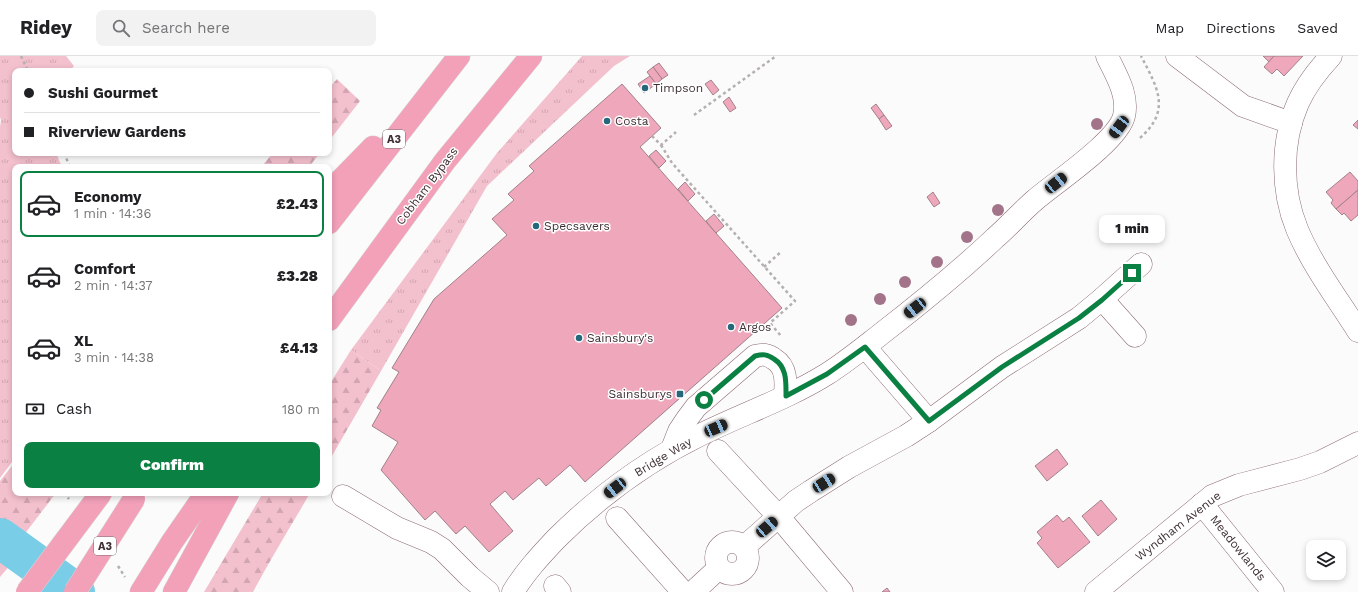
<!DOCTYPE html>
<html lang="en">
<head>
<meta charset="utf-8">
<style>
	body { margin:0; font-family:"Work Sans",sans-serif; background:#f2f2f2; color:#202124; height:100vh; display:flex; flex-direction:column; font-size:15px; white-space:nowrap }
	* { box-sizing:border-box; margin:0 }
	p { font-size:13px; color:#757577 }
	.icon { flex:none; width:22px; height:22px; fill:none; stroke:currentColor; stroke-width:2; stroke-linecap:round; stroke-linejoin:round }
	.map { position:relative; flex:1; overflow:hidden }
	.side { position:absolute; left:12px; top:108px; width:320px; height:332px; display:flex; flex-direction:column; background:#fff; border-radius:8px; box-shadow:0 2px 6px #0003 }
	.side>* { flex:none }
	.banner { position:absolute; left:12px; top:12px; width:320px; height:88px; border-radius:8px; box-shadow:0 2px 6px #0003; display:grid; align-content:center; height:88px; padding:0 12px; background:#fff }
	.buttons { position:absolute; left:1306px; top:484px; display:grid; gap:8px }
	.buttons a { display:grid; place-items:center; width:40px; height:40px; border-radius:8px; background:#fff; box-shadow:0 2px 6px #0003; font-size:20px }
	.end { position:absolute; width:18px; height:18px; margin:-9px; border:5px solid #0b8043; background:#fff; box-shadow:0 0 0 2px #fff }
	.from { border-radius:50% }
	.bubble { position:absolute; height:28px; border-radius:8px; background:#fff; box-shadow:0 2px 6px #0003; font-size:13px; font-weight:800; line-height:28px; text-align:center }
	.car { position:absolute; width:12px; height:24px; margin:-12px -6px; border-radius:5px; box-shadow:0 0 3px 1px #0007; background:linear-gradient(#222 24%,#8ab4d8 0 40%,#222 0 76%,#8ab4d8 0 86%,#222 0) }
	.banner b { display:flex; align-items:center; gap:14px; height:38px; font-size:15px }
	.banner b+b { border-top:1px solid #e0e0e0 }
	.banner i { width:10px; height:10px; background:#202124 }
	ul { padding:7px 0 0; list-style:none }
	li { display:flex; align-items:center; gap:12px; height:66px; margin:0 8px 6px; padding:0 4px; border:2px solid transparent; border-radius:8px }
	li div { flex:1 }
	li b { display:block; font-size:15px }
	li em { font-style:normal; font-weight:800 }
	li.selected { border-color:#0b8043 }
	li>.icon { width:36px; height:36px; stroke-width:1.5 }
	.pay { display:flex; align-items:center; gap:10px; height:44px; padding:0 12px; font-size:15px }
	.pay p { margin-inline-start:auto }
	.primary-button { display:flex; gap:8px; margin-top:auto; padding:8px 12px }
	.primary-button a { flex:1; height:46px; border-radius:8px; background:#0b8043; color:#fff; font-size:16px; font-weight:800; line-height:46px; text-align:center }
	header { display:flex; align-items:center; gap:24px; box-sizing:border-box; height:56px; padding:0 20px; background:#fff; border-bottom:1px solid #e0e0e0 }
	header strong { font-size:19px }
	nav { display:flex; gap:22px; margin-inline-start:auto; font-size:14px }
	.search { width:280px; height:36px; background:#f2f2f2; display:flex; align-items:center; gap:10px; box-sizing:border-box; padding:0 14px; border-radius:8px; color:#757577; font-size:15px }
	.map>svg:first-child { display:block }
</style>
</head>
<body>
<header>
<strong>Ridey</strong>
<div class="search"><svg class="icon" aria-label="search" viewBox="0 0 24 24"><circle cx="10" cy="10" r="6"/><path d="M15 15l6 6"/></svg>Search here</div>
<nav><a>Map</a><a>Directions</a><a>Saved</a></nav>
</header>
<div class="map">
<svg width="1358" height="536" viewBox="0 0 1358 536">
	<defs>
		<pattern id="grass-tufts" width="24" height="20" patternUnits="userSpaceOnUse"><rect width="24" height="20" fill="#f3c0cd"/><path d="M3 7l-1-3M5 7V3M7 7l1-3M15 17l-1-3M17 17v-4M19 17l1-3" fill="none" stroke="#d1a5b1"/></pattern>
		<pattern id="forest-firs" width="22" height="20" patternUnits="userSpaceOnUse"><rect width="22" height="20" fill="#f3c0cd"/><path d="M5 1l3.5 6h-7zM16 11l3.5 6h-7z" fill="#d1a5b1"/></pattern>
	</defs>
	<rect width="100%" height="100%" fill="#fbfbfb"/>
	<g fill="url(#grass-tufts)">
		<path d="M0 0H66L74 10 70 15H15V97H56L62 111H15V402L0 422V71L1 64 0 61Z"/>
		<path d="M582 0H630L614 10 487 130 381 315 351 294 497 97Z"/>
		<path d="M0 498 12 507 0 521Z"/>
	</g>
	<g fill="url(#forest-firs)">
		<path d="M337 23 360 45 329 85V32Z"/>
		<path d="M273 97H320L309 111H261Z"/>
		<path d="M351 294 381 315 329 405V329Z"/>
		<path d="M15 406V437H56L20 484 0 469V425Z"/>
		<path d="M263 437H310C291 470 271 502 253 536H204Z"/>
	</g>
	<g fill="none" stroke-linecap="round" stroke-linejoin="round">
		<path stroke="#79cde7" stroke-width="40" d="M0 482 75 536"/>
	</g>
	<g fill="#efa7bb" stroke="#a2818a">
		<path d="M1263 0H1274L1269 6Z"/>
		<path d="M1274 0H1303L1284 20 1277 13 1272 18 1264 11Z"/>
		<path d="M659 7 668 19 662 23 653 11Z"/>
		<path d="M653 11 662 23 656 28 647 16Z"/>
		<path d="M650 20 656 28 644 37 638 28Z"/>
		<path d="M711 24 719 34 713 39 705 28Z"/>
		<path d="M622 28 661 72 640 91 782 252 585 426 570 409 546 430 539 422 513 444 505 435 490 448 513 475 489 496 465 470 456 478 435 455 425 464 381 414 398 386 372 370 381 354 377 352 399 316 392 312 434 243 507 179 492 163 514 144 508 138 534 115 529 110Z"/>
		<path d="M729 41 736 52 730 56 723 46Z"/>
		<path d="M876 48 884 59 879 63 871 52Z"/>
		<path d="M884 59 892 70 886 74 879 63Z"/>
		<path d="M1358 64V73L1353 69Z"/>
		<path d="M656 94 666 105 659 112 649 100Z"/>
		<path d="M1350 116 1358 125V134L1336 153 1331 147 1333 144 1326 136Z"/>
		<path d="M685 126 695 138 688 145 678 133Z"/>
		<path d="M1358 134V159L1351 165 1344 157 1342 159 1336 153Z"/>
		<path d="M933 136 940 147 934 151 927 141Z"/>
		<path d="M714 158 724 170 716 177 706 165Z"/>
		<path d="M1057 393 1068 408 1047 425 1035 410Z"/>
		<path d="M1101 444 1117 463 1098 480 1082 460Z"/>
		<path d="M1057 459 1063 466 1069 461 1090 486 1058 512 1037 487 1042 482 1037 476Z"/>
		<path d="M887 532 890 536H882Z"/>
	</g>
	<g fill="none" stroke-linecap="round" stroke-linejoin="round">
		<g stroke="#8c6b74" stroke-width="23">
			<g id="minor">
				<path d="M1177 0 1243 50 1291 67"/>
				<path d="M1331 0C1318 14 1306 29 1298 47 1281 86 1281 134 1297 173 1312 209 1337 242 1358 275"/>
				<path d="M1102 243 1135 280"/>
				<path d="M865 291 929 365"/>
				<path d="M672 393 679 375 687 363 696 351 755 300C763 298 767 298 774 303 787 311 786 326 785 340"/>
				<path d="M718 395 779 461 842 536"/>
				<path d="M343 440 397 472 431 486 442 493 470 521 488 536"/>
				<path d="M1202 448 1273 536"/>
				<path d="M617 462 683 536"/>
				<circle cx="732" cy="502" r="16"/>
				<path d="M744 491 796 445 811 435 849 411 906 380 929 365 1002 311 1079 262 1102 243 1141 208"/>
				<path d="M555 530 560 536"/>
				<path d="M513 536C525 516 540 500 556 483 598 441 647 405 700 379 742 358 787 343 827 318 846 306 863 292 881 278 921 247 959 216 995 182 1009 170 1021 156 1035 144 1056 126 1118 85 1124 60 1129 39 1116 19 1107 0"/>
				<path d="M693 536 719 512"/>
				<path d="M1096 536 1212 440 1239 429 1300 413 1320 406 1358 387"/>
			</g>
		</g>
		<g stroke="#d8d6d6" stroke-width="23">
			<g id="highway">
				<path d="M329 136 373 91"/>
				<path d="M329 167 459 0"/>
				<path d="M329 264 445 105 531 0"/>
				<path d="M141 536 172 486 206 437"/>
				<path d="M174 536 228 437"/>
			</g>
		</g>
		<g stroke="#b4afb0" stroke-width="2.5" stroke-dasharray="3 3" stroke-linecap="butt">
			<path d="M21 0 28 15"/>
			<path d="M694 59 776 0"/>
			<path d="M652 80 661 89 676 76"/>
			<path d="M1140 82C1172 54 1157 31 1141 0"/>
			<path d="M661 89 672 107 795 245 770 267 781 280"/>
			<path d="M64 97 70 111"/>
			<path d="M764 211 782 195"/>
			<path d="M64 437 69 443"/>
			<path d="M118 510 125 521"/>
		</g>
		<use href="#minor" stroke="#fff" stroke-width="22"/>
		<use href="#highway" stroke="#f2a1b9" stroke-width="22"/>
		<g stroke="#d8d6d6" stroke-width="23" stroke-linecap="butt">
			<g id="highway-bridge">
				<path d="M27 536 101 437"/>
				<path d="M75 536 134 443"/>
			</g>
		</g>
		<use href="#highway-bridge" stroke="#f2a1b9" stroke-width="22"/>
	</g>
	<g fill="#a37489">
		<circle cx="1097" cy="68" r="6"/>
		<circle cx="998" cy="154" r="6"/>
		<circle cx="967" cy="181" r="6"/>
		<circle cx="937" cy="206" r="6"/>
		<circle cx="905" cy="226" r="6"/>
		<circle cx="880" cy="243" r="6"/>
		<circle cx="851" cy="264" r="6"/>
	</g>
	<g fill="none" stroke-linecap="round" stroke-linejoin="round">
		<path stroke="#0b8043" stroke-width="5" d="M704 344 755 300C763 298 767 298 774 303 787 311 786 326 786 340L827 318 865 291 929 365 1002 311 1079 262 1102 244 1132 217"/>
	</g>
	<g fill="#26687b" stroke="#fff" stroke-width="1.5">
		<circle cx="645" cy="32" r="4"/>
		<circle cx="607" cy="65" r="4"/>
		<circle cx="536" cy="170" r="4"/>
		<circle cx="731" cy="271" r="4"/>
		<circle cx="579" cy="282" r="4"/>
		<rect x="676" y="334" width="8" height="8" rx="2"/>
	</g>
	<g text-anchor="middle" stroke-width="3" stroke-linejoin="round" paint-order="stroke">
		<g fill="#fff" stroke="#786e71" stroke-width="1">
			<rect x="383" y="74" width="22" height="18" rx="3"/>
			<rect x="94" y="481" width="22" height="18" rx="3"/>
		</g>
		<g font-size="11" font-weight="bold" fill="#3e3034">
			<text x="394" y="87">A3</text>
			<text x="105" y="494">A3</text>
		</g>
		<g font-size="12" fill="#3e3034" stroke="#fff" text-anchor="start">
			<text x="653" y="36">Timpson</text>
			<text x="615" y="69">Costa</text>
			<text x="544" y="174">Specsavers</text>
			<text x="739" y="275">Argos</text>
			<text x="587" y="286">Sainsbury's</text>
			<text x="672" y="342" text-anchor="end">Sainsburys</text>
		</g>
		<g font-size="12" fill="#3e3034" stroke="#fff">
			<text transform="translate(427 130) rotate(-53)" y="4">Cobham Bypass</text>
			<text transform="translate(663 401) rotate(-31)" y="4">Bridge Way</text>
			<text transform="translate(1178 470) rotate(-38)" y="4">Wyndham Avenue</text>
			<text transform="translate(1238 492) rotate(51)" y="4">Meadowlands</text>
		</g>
	</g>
</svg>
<div class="buttons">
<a><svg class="icon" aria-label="layers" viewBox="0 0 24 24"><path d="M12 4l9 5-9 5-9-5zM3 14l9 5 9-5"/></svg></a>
</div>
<i class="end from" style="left:704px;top:344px"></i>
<i class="end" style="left:1132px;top:217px"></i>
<div class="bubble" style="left:1099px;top:159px;width:66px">1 min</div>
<i class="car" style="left:1119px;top:71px;rotate:217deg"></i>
<i class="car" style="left:1056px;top:127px;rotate:51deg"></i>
<i class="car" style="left:915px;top:252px;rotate:232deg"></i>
<i class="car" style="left:716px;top:372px;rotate:66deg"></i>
<i class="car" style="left:824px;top:427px;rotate:58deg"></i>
<i class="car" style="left:615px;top:432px;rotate:232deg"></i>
<i class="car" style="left:767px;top:471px;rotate:49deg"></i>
<div class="banner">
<b><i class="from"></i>Sushi Gourmet</b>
<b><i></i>Riverview Gardens</b>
</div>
<section class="side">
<ul>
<li class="selected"><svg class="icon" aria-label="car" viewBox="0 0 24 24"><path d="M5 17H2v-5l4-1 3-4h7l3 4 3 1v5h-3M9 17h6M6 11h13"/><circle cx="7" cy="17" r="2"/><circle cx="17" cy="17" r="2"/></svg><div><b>Economy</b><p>1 min · 14:36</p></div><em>£2.43</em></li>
<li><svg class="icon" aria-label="car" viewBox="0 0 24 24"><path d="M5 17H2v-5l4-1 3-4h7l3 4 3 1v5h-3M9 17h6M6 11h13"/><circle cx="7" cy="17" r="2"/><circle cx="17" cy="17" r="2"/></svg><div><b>Comfort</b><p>2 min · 14:37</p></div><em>£3.28</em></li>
<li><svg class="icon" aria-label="car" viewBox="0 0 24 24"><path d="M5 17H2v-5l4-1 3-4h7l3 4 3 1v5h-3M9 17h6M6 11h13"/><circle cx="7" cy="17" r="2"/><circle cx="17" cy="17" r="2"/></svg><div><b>XL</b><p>3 min · 14:38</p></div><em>£4.13</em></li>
</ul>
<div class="pay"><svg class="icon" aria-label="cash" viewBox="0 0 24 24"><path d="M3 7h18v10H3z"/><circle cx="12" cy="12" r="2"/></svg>Cash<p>180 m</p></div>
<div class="primary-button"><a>Confirm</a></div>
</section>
</div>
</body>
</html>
